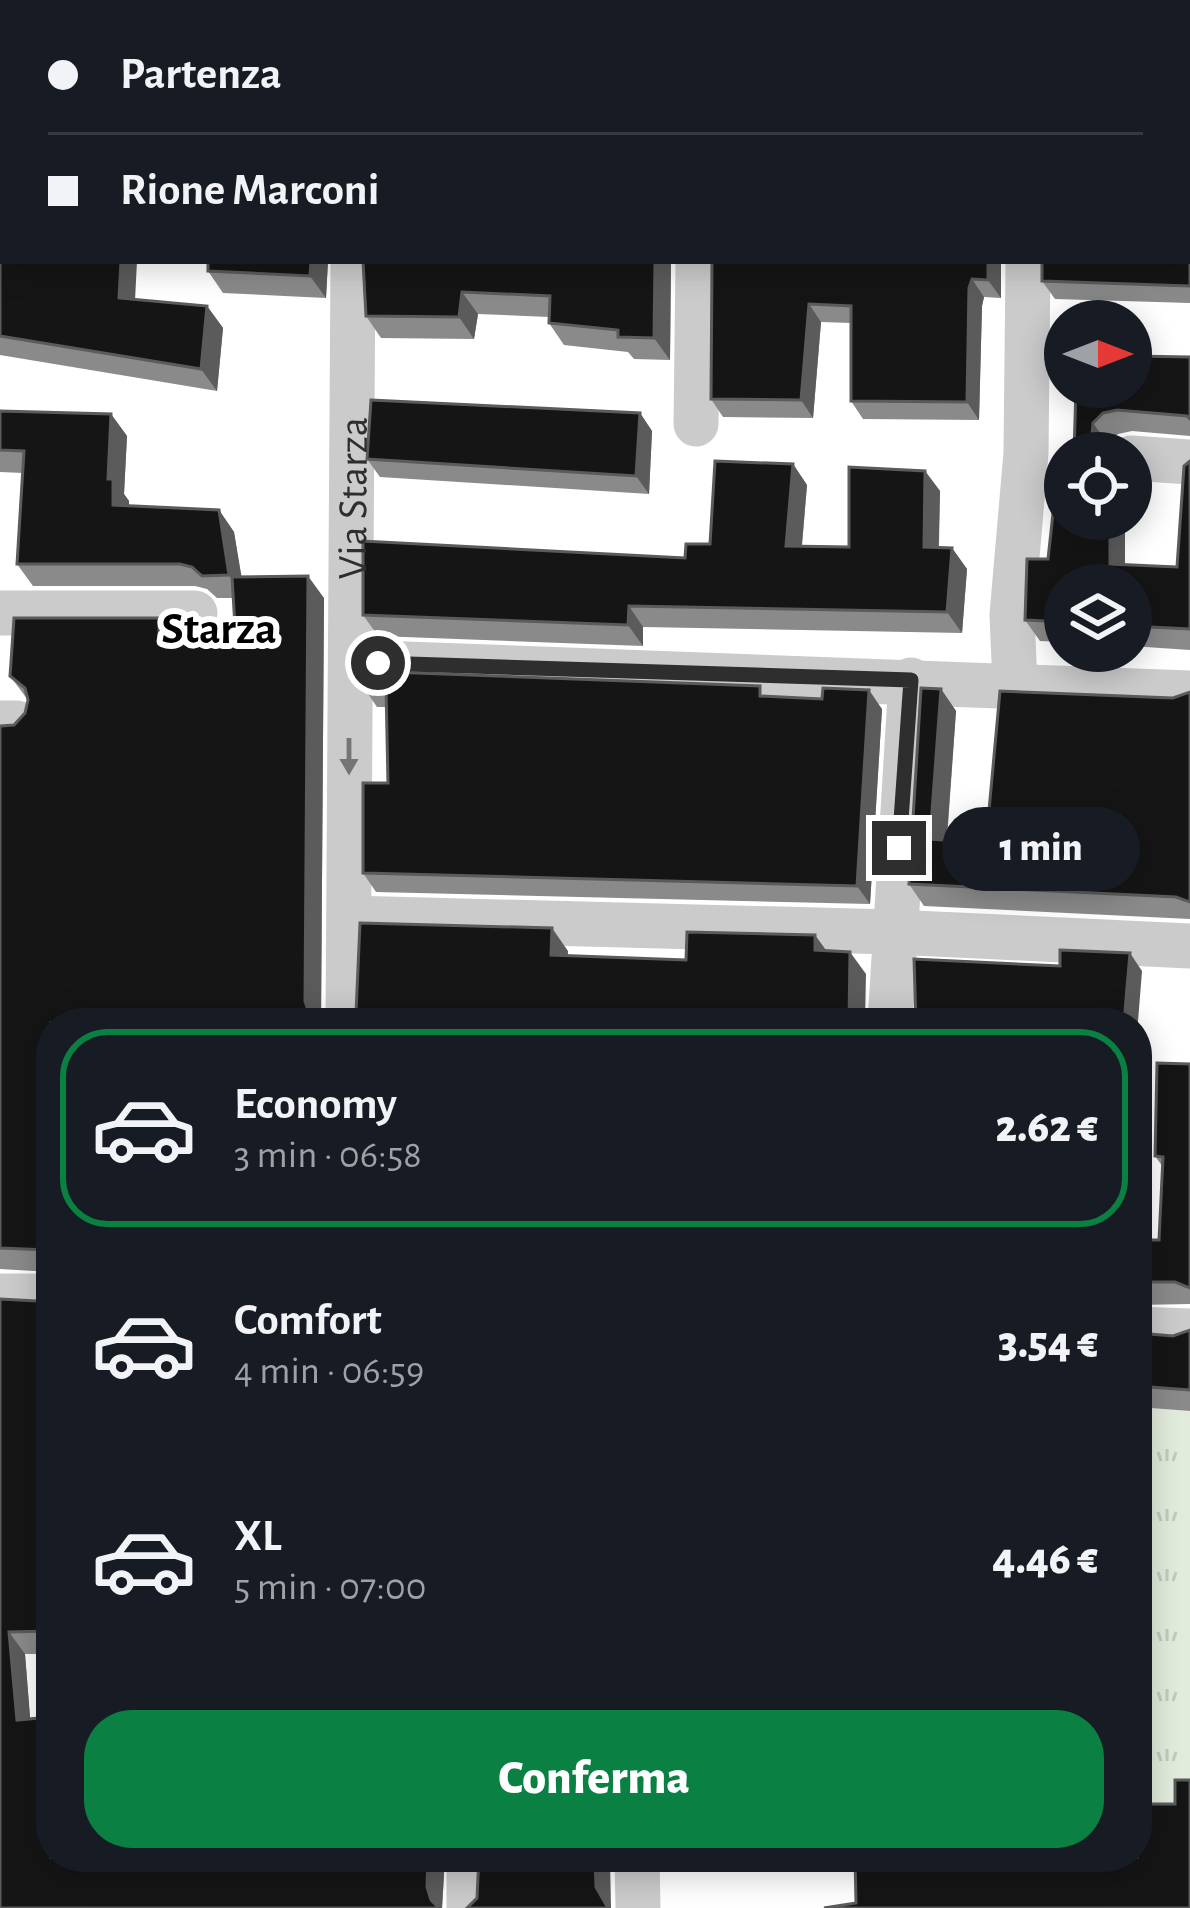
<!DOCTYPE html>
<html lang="it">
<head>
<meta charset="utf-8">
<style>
	body { margin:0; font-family:"Alegreya Sans",sans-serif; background:#20242c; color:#f1f3f6; height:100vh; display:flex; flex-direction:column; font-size:45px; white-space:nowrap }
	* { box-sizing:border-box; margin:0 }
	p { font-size:39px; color:#9ea1a6 }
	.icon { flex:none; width:66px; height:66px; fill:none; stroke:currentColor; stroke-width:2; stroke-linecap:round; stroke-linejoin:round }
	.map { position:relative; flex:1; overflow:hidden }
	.panel { position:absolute; left:36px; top:1008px; width:1116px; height:864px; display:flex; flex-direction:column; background:#171b24; border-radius:48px; box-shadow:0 6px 30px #0003 }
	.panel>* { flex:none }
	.banner { position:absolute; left:0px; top:0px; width:1191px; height:264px; box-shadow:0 6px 30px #0003; display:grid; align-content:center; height:264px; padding:0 48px; background:#171b24 }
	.needle { width:78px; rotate:90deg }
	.fabs { position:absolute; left:1044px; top:300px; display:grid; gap:24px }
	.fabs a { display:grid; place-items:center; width:108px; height:108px; border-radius:50%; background:#171b24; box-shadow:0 6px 30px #0003; font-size:60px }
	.end { position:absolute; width:54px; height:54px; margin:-27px; border:15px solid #2e2e2e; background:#fff; box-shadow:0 0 0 6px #fff }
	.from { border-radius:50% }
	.bubble { position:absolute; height:84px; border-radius:42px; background:#171b24; box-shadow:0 6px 30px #0003; font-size:39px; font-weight:800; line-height:84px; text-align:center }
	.banner b { display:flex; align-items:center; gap:42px; height:114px; font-size:45px }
	.banner b+b { border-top:3px solid #363941 }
	.banner i { width:30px; height:30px; background:#f1f3f6 }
	ul { padding:21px 0 0; list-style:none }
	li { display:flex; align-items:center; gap:36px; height:198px; margin:0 24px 18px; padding:0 24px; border:6px solid transparent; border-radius:48px }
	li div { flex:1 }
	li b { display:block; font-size:45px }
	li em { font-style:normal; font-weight:800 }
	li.current { border-color:#0b8043 }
	li>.icon { width:108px; height:108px; stroke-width:1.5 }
	.cta { display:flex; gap:24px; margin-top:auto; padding:24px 48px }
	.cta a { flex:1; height:138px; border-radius:48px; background:#0b8043; color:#fff; font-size:48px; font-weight:800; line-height:138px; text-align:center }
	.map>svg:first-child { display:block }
</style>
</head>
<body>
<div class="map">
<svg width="1190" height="1908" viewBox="0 0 1190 1908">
	<defs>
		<pattern id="grass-tufts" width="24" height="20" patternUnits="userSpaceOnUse" patternTransform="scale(3)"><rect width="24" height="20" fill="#e2ecdc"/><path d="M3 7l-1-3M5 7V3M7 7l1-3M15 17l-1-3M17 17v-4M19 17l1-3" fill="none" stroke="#c2cbbd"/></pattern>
	</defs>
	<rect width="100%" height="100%" fill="#fff"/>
	<path fill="url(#grass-tufts)" d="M1137 1407 1190 1411V1827L1137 1826Z"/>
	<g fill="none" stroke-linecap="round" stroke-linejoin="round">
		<g stroke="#cbcbcb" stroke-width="45">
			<path d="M1060 3V0"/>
			<path d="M1188 215H1190"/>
			<path d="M696 424 698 261"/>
			<path d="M1131 458 1190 462"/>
			<path d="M0 613H195"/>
			<path d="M378 663 1190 693"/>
			<path d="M1015 684 1012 615 1026 453 1028 261"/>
			<path d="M0 723H17"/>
			<path d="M349 918 893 932 1190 946"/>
			<path id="s1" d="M348 1023 353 261"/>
			<path d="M890 1023 911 680"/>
			<path d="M0 1296H51"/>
			<path d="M1137 1329 1190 1331"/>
			<path d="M469 1857V1908"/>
			<path d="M637 1857 638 1908"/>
		</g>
		<g stroke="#a6a6a6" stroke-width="60">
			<path d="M93 3 94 0"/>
			<path d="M0 214 3 208"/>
		</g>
	</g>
	<g fill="#8a8a8a">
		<path d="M0 0H60V3H3V45H0Z"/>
		<path d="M0 222 135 300 207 306 223 328 217 391 0 355Z"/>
		<path d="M1190 226V303L1055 299 1042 281Z"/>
		<path d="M328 261 326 298 223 293 208 271Z"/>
		<path d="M363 261H671L670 360 634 359 628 352 564 345 549 323V317L478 314 474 339 381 338 366 316Z"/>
		<path d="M712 261H1001V298L984 297 982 306 979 420 863 419 851 401V323L821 322 813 418 723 417 711 399Z"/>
		<path d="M1190 357V436L1132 431 1118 434 1108 444 1107 453H1074L1076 387Z"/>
		<path d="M0 411 111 414 127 436 124 494 129 501V506L219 510 234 532 241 577 324 598 321 1023H51V1272L0 1269V726L14 725 25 713 28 700 10 676 175 640V643H236L233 598H217L207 589 195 586H33L17 564 23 473 0 472Z"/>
		<path d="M640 413 652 431 649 494 380 477 367 459Z"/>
		<path d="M1190 461V650L1131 646V585H1065V642L1040 641 1025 620 1065 519H1125V565L1177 567Z"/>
		<path d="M793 464 807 485 802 546 849 547 925 471 940 491 939 548H952L967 569 962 633 643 627V646L378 636 363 615 685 558 710 544Z"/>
		<path d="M364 688 767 696 882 709 870 904 376 892 363 873 388 783 386 707H377Z"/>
		<path d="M941 689 956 711 947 840 986 843 1173 698 1190 692V919L924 906 909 884Z"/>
		<path d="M1190 1064V1304L1137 1305V1240H1159L1163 1167 1155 1156Z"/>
		<path d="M51 1295V1654H25L30 1718 341 1863 392 1865V1857H445L442 1908H0V1299L37 1301Z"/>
		<path d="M1190 1330V1411L1137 1407V1333L1173 1336Z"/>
	</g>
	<g fill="#5b5b5b">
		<rect x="344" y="0" width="16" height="3"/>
		<path d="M121 261H137L134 320 119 298Z"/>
		<path d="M311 261H328L326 298 310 276Z"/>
		<path d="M655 261H671L670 360 654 338Z"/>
		<path d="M988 261H1001V298L988 280Z"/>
		<path d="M972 279 984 297 982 306 979 420 967 402 969 288Z"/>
		<path d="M462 292 478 314 474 339 459 317Z"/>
		<path d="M809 304 821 322 813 418 801 400Z"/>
		<path d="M207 306 223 328 217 391 201 369Z"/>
		<path d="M640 413 652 431 649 494 636 476Z"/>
		<path d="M111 414 127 436 124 494 129 501V527L113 505 108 479Z"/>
		<path d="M1093 423 1108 444 1107 453H1095L1091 447Z"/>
		<path d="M793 464 807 485 800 566 786 546Z"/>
		<path d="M925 471 940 491 938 568 924 547Z"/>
		<path d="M219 510 234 532 245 597 229 575Z"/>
		<path d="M1110 519H1125V585L1110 564Z"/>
		<path d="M952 548 967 569 962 633 947 612Z"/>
		<path d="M308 576 324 598 321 1023H316L309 1013 305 1001Z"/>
		<path d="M629 606 643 627V646L628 625Z"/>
		<path d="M159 618 175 640 174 666 159 643Z"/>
		<path d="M941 689 956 711 945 861 930 839Z"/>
		<path d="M869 690 882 709 870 904 857 886Z"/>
		<path d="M552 928 568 951 567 977 551 955Z"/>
		<path d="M815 935 831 957 815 950Z"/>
		<path d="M850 952 866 974 865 1023H849Z"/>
		<path d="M1130 953 1142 971 1137 1034V1023H1124Z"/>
		<path d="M9 1632 25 1654 32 1742 17 1720Z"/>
		<path d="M325 1857H341V1885L325 1863Z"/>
		<path d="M428 1857H445L442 1908H436L431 1900 427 1887Z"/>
		<path d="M595 1857 610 1858 611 1908H608L596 1887Z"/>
	</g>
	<g fill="#151515" stroke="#5b5b5b" stroke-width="3">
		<path d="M0 0H50L51 3H3V23H0Z"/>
		<path d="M105 0H344V3H103Z"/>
		<rect x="411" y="0" width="36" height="3"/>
		<rect x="637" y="0" width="87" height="3"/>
		<rect x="1188" y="33" width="2" height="130"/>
		<path d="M3 221V261H121L119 298 207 306 201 369 0 336V222Z"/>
		<path d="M1188 226H1190V286L1042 281V261H1188Z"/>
		<path d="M208 261H311L310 276 208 271Z"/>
		<path d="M363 261H655L654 338 618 337V330L549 323 550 296 462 292 459 317 366 316Z"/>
		<path d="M712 261H988V280L972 279 969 288 967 402 851 401V306L809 304 801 400 711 399Z"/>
		<path d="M1131 356 1190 357V419L1187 416 1117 410 1103 413 1093 423 1091 447 1096 453H1074L1076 387H1131Z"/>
		<path d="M371 400 640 413 636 476 367 459Z"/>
		<path d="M0 411 111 414 108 479H113V505L219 510 229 575 202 576 192 567 180 564H17L24 451 0 450Z"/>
		<path d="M1059 459 1065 461V519H1110V564L1177 567 1184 466 1190 461V629L1131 626V585H1065V622L1025 620 1027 559H1048Z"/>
		<path d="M715 461 793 464 786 546 849 547V467L925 471 924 547 952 548 947 612 629 606 628 625 363 615V541L685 558 686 544H710Z"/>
		<path d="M308 576 305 1001 309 1013 318 1023H51V1253L48 1250 0 1248V726L14 725 25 713 28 700 25 688 10 676 14 618H159V643H236L232 577Z"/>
		<path d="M364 671 760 686V696L822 699 823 688 869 690 857 886 363 873V783H388L386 688H364Z"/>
		<path d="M921 688 941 689 930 839 986 843 1000 691 1173 698 1190 692V902L1176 897 909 884Z"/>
		<path d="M360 923 552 928 551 955 686 960 687 932 815 935V950L850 952 849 1023H347L356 1013Z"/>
		<path d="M1060 950 1130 953 1124 1023H916L914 959 1060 966Z"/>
		<path d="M1157 1063 1190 1064V1288L1175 1282H1137V1240H1159L1163 1157 1155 1156Z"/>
		<path d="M51 1295V1631L9 1632 17 1720 51 1717V1857H325V1863L392 1865V1857H428L427 1887 431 1900 439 1908H0V1299L37 1301Z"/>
		<path d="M1190 1330V1390L1137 1386V1333L1173 1336Z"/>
		<path d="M1175 1780H1190V1908H824L856 1903 855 1857H1137V1804H1175Z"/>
		<path d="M479 1857H595L596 1887 608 1908H467L477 1898Z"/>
	</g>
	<defs><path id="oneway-solid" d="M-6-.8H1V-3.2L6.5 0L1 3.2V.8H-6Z" transform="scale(3)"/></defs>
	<use fill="#757575" href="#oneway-solid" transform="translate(349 756) rotate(90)"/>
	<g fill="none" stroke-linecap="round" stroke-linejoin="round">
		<path stroke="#2e2e2e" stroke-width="15" d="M378 663 911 680 899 848"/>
	</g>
	<g text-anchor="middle" stroke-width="12" stroke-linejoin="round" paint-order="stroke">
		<g font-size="42" fill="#2e2e2e" stroke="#fff">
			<text dy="15" stroke="none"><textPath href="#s1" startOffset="525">Via Starza</textPath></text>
		</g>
		<g font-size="45" font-weight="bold" fill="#000" stroke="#fff">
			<text x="219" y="643">Starza</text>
		</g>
	</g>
</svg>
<div class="fabs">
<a><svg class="needle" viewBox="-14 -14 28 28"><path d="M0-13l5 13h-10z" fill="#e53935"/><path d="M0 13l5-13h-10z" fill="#9ea1a6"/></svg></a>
<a><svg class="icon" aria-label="locate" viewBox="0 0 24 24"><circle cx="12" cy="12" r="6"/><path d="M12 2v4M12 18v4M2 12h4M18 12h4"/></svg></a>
<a><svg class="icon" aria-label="layers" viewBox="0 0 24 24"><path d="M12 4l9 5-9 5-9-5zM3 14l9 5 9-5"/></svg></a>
</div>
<i class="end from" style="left:378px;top:663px"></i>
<i class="end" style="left:899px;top:848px"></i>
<div class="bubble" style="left:942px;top:807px;width:198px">1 min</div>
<div class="banner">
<b><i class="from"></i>Partenza</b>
<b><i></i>Rione Marconi</b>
</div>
<section class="panel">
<ul>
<li class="current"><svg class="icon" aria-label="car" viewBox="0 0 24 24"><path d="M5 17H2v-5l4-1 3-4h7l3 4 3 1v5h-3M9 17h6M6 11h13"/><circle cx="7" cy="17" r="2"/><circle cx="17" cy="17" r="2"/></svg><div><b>Economy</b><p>3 min · 06:58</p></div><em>2.62 €</em></li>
<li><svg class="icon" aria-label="car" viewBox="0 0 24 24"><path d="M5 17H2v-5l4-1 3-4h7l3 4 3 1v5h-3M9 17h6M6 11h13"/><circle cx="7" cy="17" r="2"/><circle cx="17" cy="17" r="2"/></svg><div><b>Comfort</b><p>4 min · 06:59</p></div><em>3.54 €</em></li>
<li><svg class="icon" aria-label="car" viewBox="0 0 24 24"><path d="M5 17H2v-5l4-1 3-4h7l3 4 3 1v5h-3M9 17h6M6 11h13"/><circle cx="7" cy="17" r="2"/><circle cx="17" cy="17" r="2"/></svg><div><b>XL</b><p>5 min · 07:00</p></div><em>4.46 €</em></li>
</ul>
<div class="cta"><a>Conferma</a></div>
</section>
</div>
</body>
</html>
